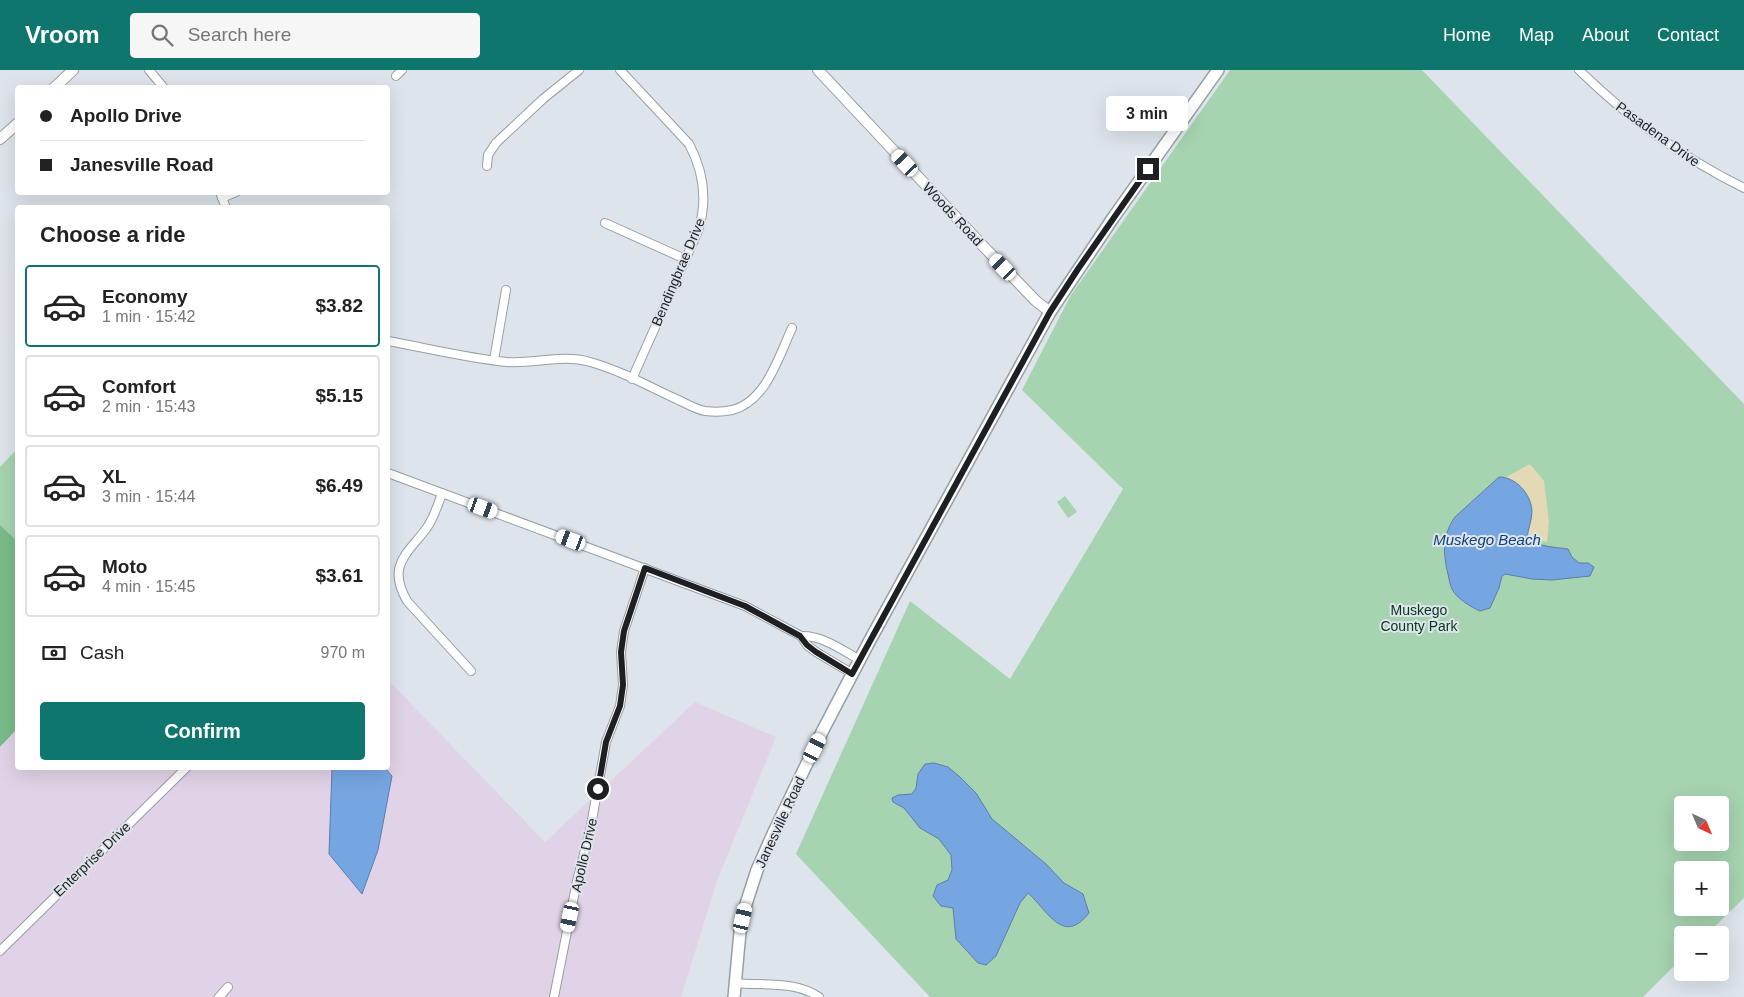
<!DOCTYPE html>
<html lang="en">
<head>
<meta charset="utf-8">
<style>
	body { margin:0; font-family:Arial,sans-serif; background:#f6f6f6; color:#222; height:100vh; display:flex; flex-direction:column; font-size:19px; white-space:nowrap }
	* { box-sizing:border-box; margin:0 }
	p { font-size:16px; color:#767676 }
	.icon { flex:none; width:28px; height:28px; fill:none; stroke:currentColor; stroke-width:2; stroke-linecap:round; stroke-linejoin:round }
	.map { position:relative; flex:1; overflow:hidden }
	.panel { position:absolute; left:15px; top:135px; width:375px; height:565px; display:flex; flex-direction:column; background:#fff; border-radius:5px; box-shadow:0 5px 20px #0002 }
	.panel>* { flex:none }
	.banner { position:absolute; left:15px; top:15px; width:375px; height:110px; border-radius:5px; box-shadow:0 5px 20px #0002; display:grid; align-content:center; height:110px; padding:0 25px; background:#fff }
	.needle { width:32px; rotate:136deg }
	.controls { position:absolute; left:1674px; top:726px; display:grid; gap:10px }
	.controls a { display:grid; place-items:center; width:55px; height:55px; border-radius:5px; background:#fff; box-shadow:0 5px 20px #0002; font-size:25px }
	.end { position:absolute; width:22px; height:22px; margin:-11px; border:6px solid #1d1f22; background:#fff; box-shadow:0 0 0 2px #fff }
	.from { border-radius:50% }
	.bubble { position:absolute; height:35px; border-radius:5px; background:#fff; box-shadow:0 5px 20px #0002; font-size:16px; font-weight:600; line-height:35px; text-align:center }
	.car { position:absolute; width:15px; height:30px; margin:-15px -8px; border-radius:6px; box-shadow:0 0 4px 1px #0007; background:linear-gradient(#fff 24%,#345 0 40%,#fff 0 76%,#345 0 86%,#fff 0) }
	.banner b { display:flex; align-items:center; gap:18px; height:48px; font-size:19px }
	.banner b+b { border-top:1px solid #e0e0e0 }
	.banner i { width:12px; height:12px; background:#222 }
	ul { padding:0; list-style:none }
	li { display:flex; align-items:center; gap:15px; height:82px; margin:0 10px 8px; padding:0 15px; border:2px solid #e0e0e0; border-radius:5px }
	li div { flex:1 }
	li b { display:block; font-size:19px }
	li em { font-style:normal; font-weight:600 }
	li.current { border-color:#0f766e }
	li>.icon { width:45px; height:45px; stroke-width:1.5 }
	h2 { padding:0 25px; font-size:22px; line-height:60px }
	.pay { display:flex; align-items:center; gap:12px; height:55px; padding:0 25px; font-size:19px }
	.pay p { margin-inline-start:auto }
	.primary-button { display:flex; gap:10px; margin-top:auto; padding:10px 25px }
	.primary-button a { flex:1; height:58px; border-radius:5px; background:#0f766e; color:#fff; font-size:20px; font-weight:600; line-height:58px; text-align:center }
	header { display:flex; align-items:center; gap:30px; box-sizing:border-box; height:70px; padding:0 25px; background:#0f766e; color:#fff }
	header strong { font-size:24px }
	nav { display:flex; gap:28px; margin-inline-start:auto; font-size:18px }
	.search { width:350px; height:45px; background:#f6f6f6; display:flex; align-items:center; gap:12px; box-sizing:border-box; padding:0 18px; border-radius:5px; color:#767676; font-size:19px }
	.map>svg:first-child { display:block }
</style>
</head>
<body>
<header>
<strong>Vroom</strong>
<div class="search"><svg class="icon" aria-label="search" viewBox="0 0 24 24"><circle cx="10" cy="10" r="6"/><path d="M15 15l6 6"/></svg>Search here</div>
<nav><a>Home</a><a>Map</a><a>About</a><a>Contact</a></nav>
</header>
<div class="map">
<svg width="1744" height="927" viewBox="0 0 1744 927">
	<rect width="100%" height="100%" fill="#dde4eb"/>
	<path fill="#e1d3e7" d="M388 610 545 772 695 632 776 667 717 811 681 927H0V677L17 659 18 698H388Z"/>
	<g fill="#a6d3b0" fill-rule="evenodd">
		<path d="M1230 0H1422L1744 334V828L1706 865H1682V888L1643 927H930L796 784 910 531 1010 609 1123 419 1022 320 1071 225ZM1682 735H1720V772H1682ZM1682 800H1720V838H1682Z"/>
		<path d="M17 379V472L0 455V397Z"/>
		<path d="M1065 426 1077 442 1068 448 1057 432Z"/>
	</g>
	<path fill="#79bc89" d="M0 455 18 472 17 659 0 677Z"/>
	<path fill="#e3d9b4" d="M1530 394 1544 411 1549 452 1547 472 1527 468C1534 439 1536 422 1506 407Z"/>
	<g fill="#76a6e1" stroke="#5b7ea8">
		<path d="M1499 407C1516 407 1531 424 1532 441 1532 450 1528 459 1527 468 1539 477 1554 477 1568 479L1572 487 1579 493H1588L1594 497 1590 506 1552 510 1532 509 1505 504 1502 506 1499 518 1490 538 1480 541C1471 537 1456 528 1452 519 1450 515 1449 509 1448 504 1443 484 1442 465 1455 447Z"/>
		<path d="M934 693 948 697 960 707 976 723 992 749 1046 794 1064 813 1083 824 1089 843C1063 876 1048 841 1028 823L1020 833 996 886 986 895 978 893 956 869 953 838 941 836 933 826 937 815 948 810 952 800 951 785 939 769 920 758 904 738 893 732 892 728 898 725 912 724 916 718 918 704 925 694Z"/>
		<path d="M332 698H385L392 706 378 780 362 824 329 784Z"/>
	</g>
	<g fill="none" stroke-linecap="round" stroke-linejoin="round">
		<g stroke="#979ea4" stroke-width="10">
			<g id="minor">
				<path d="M149 0 164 18"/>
				<path d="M620 0 689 74C704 102 708 130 698 161L632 309"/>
				<path d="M1579 0C1628 48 1683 88 1744 118"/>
				<path d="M396 6 402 0"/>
				<path d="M487 96 488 85 496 73 543 29 579 0"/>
				<path d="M220 122 226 138"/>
				<path d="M222 128 236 122"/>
				<path d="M605 153 685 189"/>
				<path d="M388 271C427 278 467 288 507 292 535 294 562 284 590 292 619 300 646 315 674 328 684 332 694 339 705 341 714 342 723 342 732 340 766 332 779 286 792 258"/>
				<path d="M494 290 506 220"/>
				<path d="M388 403 745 536 801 566 807 575 816 582 853 604"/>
				<path d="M442 423C438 435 434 448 426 459 406 485 387 496 407 531L471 601"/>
				<path d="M801 566C822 565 842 580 860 590"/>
				<path d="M0 881 186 698"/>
				<path d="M735 913C762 916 794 910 819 927"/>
				<path d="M219 927 228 917"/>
				<path d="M554 927 577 811 590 761 606 672 620 636 623 615 621 582 624 561 645 498"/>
			</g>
		</g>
		<g stroke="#979ea4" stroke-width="12">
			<g id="tertiary">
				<path d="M818 0 983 176 1036 231 1050 242"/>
				<path d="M54 18 73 0"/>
				<path d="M0 69 18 53"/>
			</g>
		</g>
		<g stroke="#979ea4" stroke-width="14">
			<path id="secondary" d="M734 927 740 862 746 834 757 800 773 764 823 660 869 572 1050 242 1113 148 1218 0"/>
		</g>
		<use href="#minor" stroke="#fff" stroke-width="8"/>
		<use href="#tertiary" stroke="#fff" stroke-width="10"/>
		<use href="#secondary" stroke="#fff" stroke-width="11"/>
	</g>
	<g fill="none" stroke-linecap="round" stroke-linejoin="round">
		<path stroke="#1d1f22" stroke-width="6" d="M598 719 606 672 620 636 623 615 621 582 624 561 645 498 745 536 800 566 807 575 816 582 852 604 1050 242 1078 199 1148 99"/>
	</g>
	<g text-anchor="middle" stroke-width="4" stroke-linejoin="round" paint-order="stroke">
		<g font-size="14" fill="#1d1f22" stroke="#dde4eb">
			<text transform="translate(1658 64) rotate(36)" y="5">Pasadena Drive</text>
			<text transform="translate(953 144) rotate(47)" y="5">Woods Road</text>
			<text transform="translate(678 202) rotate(-67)" y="5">Bendingbrae Drive</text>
			<text transform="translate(780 752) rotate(-65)" y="5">Janesville Road</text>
			<text transform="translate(584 785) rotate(-77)" y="5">Apollo Drive</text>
			<text transform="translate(92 789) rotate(-44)" y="5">Enterprise Drive</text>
		</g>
		<g font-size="14" fill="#013717" stroke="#dde4eb">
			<text x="1419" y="545">Muskego<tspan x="1419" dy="16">County Park</tspan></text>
		</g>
		<g font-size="15" font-style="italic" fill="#0f4076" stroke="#dde4eb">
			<text x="1487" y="475">Muskego Beach</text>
		</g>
	</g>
</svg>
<div class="controls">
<a><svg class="needle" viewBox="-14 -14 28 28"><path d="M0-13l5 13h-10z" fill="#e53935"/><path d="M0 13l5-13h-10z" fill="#767676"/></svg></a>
<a>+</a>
<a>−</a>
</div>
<i class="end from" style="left:598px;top:719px"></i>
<i class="end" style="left:1148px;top:99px"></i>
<div class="bubble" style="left:1106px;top:26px;width:82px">3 min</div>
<i class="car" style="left:905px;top:93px;rotate:317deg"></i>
<i class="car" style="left:1003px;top:197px;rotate:316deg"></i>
<i class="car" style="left:483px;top:438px;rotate:110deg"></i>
<i class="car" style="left:571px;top:470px;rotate:291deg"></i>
<i class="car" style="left:815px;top:678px;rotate:26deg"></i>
<i class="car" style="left:570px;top:847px;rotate:192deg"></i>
<i class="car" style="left:743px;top:848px;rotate:13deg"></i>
<div class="banner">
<b><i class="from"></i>Apollo Drive</b>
<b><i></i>Janesville Road</b>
</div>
<section class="panel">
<h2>Choose a ride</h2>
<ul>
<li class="current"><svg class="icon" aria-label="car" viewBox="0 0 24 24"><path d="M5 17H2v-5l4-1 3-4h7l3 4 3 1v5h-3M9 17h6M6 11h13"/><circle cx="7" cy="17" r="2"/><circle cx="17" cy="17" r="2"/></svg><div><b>Economy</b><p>1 min · 15:42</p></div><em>$3.82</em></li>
<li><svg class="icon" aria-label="car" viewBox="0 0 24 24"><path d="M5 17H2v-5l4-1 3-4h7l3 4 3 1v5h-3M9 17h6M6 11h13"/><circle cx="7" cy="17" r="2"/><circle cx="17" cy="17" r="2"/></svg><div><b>Comfort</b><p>2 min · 15:43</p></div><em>$5.15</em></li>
<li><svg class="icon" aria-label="car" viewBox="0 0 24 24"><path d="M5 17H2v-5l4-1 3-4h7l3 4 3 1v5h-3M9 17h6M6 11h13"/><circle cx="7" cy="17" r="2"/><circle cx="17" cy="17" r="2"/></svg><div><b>XL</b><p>3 min · 15:44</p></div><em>$6.49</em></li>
<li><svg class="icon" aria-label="car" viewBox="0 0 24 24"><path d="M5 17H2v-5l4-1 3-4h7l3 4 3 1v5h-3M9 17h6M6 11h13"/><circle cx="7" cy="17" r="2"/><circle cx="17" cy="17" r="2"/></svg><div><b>Moto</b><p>4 min · 15:45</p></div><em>$3.61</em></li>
</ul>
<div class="pay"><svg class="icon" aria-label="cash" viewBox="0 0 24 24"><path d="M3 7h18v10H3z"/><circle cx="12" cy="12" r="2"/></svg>Cash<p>970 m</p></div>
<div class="primary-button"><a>Confirm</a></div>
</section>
</div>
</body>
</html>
